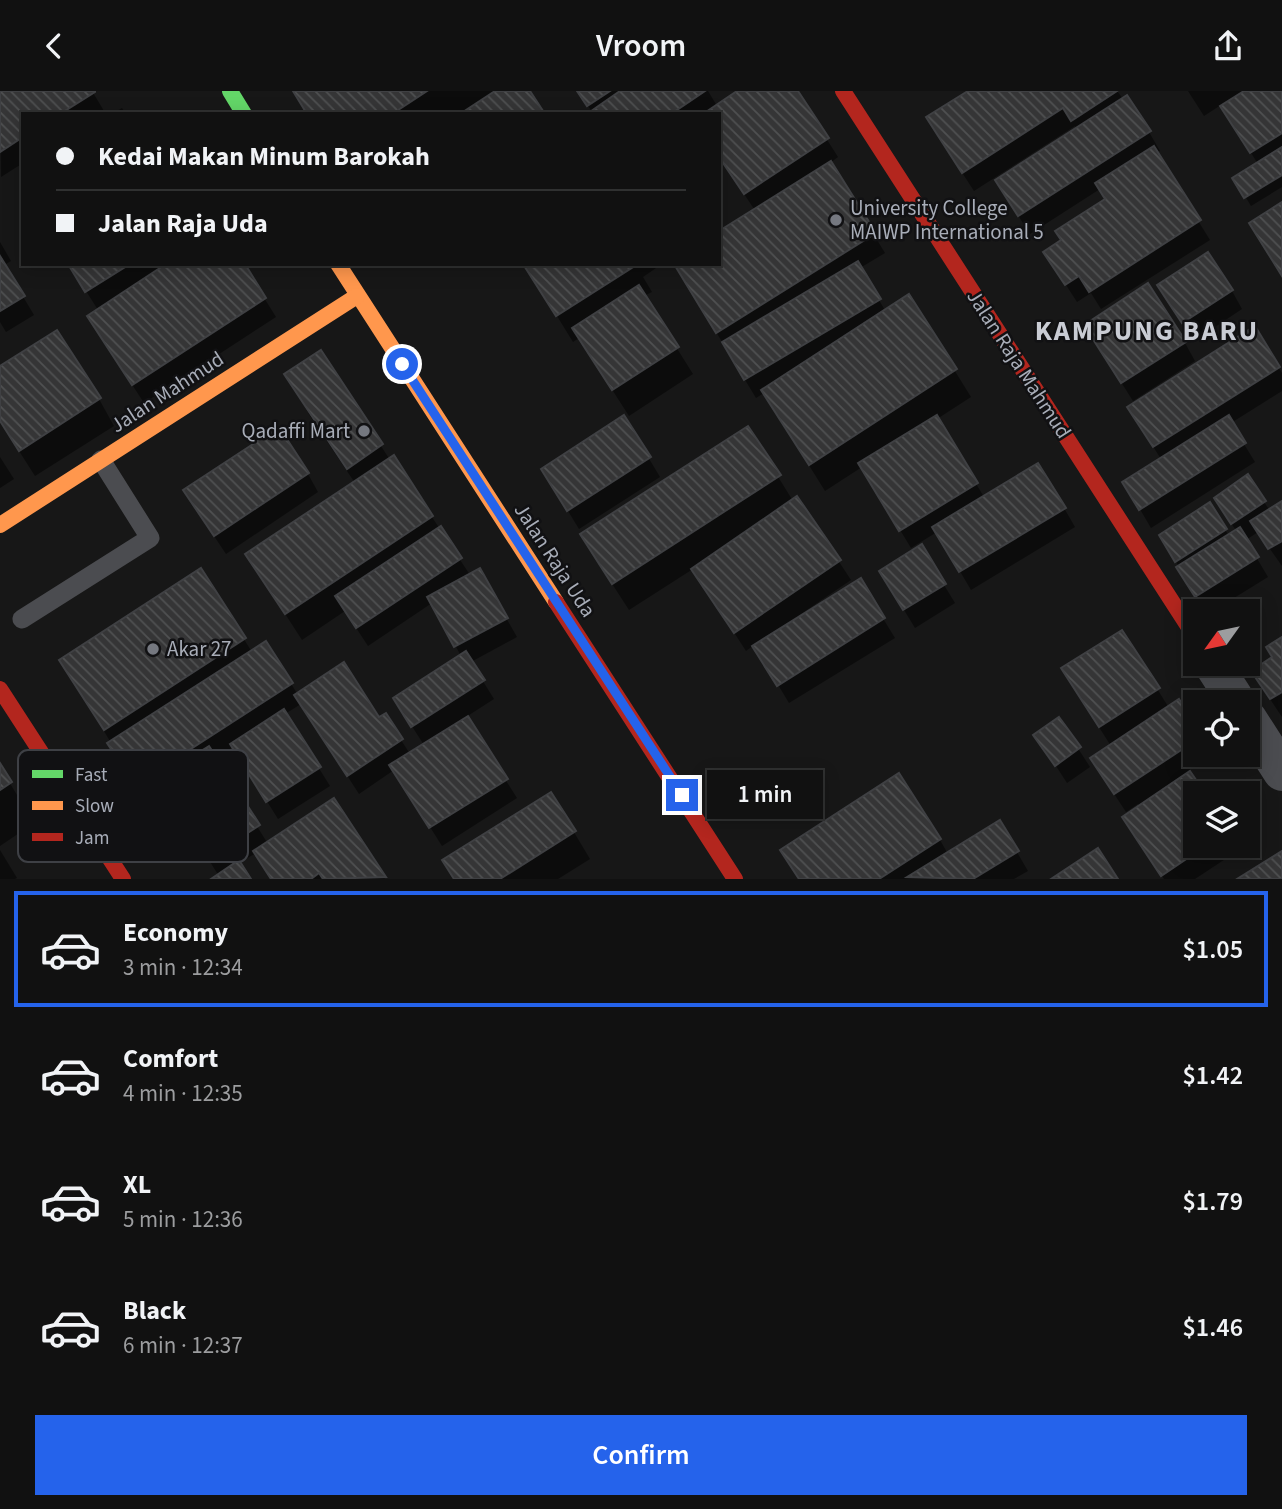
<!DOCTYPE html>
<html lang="en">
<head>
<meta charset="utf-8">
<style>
	body { margin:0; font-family:"Source Sans 3",sans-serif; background:#1a1a1a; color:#f1f3f6; height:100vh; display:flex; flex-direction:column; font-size:26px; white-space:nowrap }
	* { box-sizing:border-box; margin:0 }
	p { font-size:23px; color:#9c9d9f }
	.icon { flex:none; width:38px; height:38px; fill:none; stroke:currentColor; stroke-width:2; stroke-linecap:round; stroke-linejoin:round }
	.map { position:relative; height:788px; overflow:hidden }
	.sheet { display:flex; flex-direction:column; background:#111; flex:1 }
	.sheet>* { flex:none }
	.guide { position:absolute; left:21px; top:21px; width:700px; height:154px; border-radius:0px; box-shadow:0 4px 18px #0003,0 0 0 2px #303131; display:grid; align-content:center; height:154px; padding:0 35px; background:#111 }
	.needle { width:46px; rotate:237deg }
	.fabs { position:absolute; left:1183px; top:508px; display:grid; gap:14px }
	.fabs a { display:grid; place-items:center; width:77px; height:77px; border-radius:0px; background:#111; box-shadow:0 4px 18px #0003,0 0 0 2px #303131; font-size:35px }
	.end { position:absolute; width:32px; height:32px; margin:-16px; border:9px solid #2563eb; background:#fff; box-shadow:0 0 0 4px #fff }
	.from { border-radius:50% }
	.bubble { position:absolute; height:49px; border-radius:0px; background:#111; box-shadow:0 4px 18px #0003,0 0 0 2px #303131; font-size:23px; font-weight:600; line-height:49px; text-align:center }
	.guide b { display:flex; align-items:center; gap:24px; height:66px; font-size:26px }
	.guide b+b { border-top:2px solid #303131 }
	.guide i { width:18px; height:18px; background:#f1f3f6 }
	ul { padding:12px 0 0; list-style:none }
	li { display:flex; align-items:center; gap:21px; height:116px; margin:0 14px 10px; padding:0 21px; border:4px solid transparent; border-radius:0px }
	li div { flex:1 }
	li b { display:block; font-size:26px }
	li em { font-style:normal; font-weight:600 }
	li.active { border-color:#2563eb }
	li>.icon { width:63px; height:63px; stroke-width:1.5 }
	.cta { display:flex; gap:14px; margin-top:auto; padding:14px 35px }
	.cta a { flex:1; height:80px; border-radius:0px; background:#2563eb; color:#fff; font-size:28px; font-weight:600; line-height:80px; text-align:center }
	header { display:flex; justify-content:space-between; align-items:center; height:91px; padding:0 35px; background:#111; font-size:32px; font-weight:600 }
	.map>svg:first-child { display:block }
</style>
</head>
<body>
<header><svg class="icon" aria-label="back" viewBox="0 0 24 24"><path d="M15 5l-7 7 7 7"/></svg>Vroom<svg class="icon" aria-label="share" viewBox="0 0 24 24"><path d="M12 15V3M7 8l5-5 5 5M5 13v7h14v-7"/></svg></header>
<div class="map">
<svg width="1282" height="788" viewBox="0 0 1282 788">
	<defs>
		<pattern id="building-back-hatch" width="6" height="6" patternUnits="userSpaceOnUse" patternTransform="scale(1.75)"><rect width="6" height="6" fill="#353536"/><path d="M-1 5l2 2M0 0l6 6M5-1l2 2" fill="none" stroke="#4f5051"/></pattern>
	</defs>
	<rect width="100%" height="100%" fill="#171717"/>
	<g fill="#0007">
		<path d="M0 0H92L104 20 101 23H23V72L1 86Z"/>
		<path d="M294 0H528L543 23H307Z"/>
		<path d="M577 0H708L717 15 740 0H796L838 66 830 72 885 162 860 177 886 221 909 206 971 306 937 328 984 406 1064 417 1075 436 971 499 937 441 911 457 862 376 825 400 764 302 756 307 684 188 719 173 754 118 719 65V23H589L593 22Z"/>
		<path d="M971 0H1117L1149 41 1160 60 1156 62 1210 149 1101 218 1091 202 1077 211 1057 180 1063 150 1107 109 1100 98 1030 143 1008 109 1077 38 1075 35 974 100 939 46Z"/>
		<path d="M1188 0H1282V96L1251 115 1234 87 1258 73 1221 14 1204 25Z"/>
		<path d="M122 17 126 23H112Z"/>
		<path d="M0 151 11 170 4 174 34 224 6 241 0 231Z"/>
		<path d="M69 173H243L276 226 144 312 100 244 98 219Z"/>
		<path d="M525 173H662L643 186 652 201 644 205 693 283 629 325 579 247 573 251Z"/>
		<path d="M1232 200 1242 218 1194 250 1170 213Z"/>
		<path d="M1254 238 1282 282V300L1231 332 1255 371 1151 437 1124 391 1161 368 1140 335Z"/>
		<path d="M1185 252 1195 270 1133 310 1097 253Z"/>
		<path d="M321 262 390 369 432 426 470 484 479 479 517 546 471 571 494 608 466 626 517 707 442 755 394 679 359 703 301 613 285 623 330 695 278 728 233 656 215 668 268 753 334 710 385 788H272L256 762 239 772 249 788H214L219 785 165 700 147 712 62 570 201 480 252 561 266 552 298 604 379 628 385 624 410 663 424 654 406 626 461 565 432 512 368 555 345 520 302 549 247 464 355 392 310 325 287 284Z"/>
		<path d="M0 276 99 308 114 335 35 385 0 330Z"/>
		<path d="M624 326 660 386 579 438 554 397Z"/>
		<path d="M748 337 793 410 797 407 851 489 798 525 800 527 860 490 895 547 789 612 754 554 746 560 693 478 629 519 598 471Z"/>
		<path d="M0 366 14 388 0 397Z"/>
		<path d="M308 383 318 401 226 463 196 418Z"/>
		<path d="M1264 411 1270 420 1282 412V475L1258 441 1246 449 1268 486 1213 520H1205L1161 445 1210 414 1229 445 1237 441 1227 426Z"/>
		<path d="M944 494 955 512 915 537 892 499Z"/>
		<path d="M1122 541 1169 617 1179 611 1195 635V663L1213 664 1188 680 1202 702H1195V754H1236L1239 759 1195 788H1164L1135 745 1140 716 1138 713 1126 721 1103 686 1111 655 1074 597Z"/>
		<path d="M1282 548V626L1264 599Z"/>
		<path d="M1059 628 1090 676 1067 692 1036 644Z"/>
		<path d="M0 676 34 732 0 755Z"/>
		<path d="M551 703 590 768 558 788H455L444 770Z"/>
		<path d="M1000 732 1028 780 1014 788H799L782 759 940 749 948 763Z"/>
		<path d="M0 759 17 787 15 788H0Z"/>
	</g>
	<g fill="url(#building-back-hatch)" stroke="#3f4043" stroke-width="2">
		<path d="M0 0H95V1L60 23H23V46L0 61Z"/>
		<path d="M293 0H427L392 23H307Z"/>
		<path d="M495 0H530L545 23H460Z"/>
		<path d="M577 0H610L587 15Z"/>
		<path d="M620 0H705L671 23H587Z"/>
		<path d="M737 0H798L829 47 744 103 719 66V23H703Z"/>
		<path d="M968 0H1117L1071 30 1063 17 962 82 926 26Z"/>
		<path d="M1244 0H1282V42L1250 62 1220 15Z"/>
		<path d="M1127 4 1151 40 1018 125 995 89Z"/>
		<path d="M1154 55 1201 129 1089 201 1079 185 1065 194 1043 161 1061 149 1055 140 1105 108 1095 92Z"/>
		<path d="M1282 56V84L1244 107 1232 87Z"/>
		<path d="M831 70 876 142 716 242 674 173H719V140Z"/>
		<path d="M1282 111V185L1249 132Z"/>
		<path d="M1208 161 1233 199 1182 232 1157 194Z"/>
		<path d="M0 165 25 205 0 220Z"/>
		<path d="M858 170 881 208 744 289 722 251Z"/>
		<path d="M68 173H130L85 201Z"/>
		<path d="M166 173H245L266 207 132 294 87 225Z"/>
		<path d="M523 173H638L556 225Z"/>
		<path d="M1148 192 1186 251 1121 292 1084 234Z"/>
		<path d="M639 194 679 256 612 299 572 237Z"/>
		<path d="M909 203 957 278 809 374 761 299Z"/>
		<path d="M1255 235 1280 276 1153 356 1127 316Z"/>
		<path d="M57 239 101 307 19 360 0 330V275Z"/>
		<path d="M321 259 383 353 347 378 284 283Z"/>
		<path d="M624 324 651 366 567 420 541 378Z"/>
		<path d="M937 324 978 392 899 440 858 372Z"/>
		<path d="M1229 324 1246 352 1139 419 1122 391Z"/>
		<path d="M748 335 781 384 612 493 580 443Z"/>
		<path d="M279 336 309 382 214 445 183 399Z"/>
		<path d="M394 364 433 425 285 523 245 463Z"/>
		<path d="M1038 372 1066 417 959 481 932 436Z"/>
		<path d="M1248 383 1266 410 1231 433 1214 407Z"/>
		<path d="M797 405 841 469 734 542 691 478Z"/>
		<path d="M1282 410V450L1268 458 1250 430Z"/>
		<path d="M1210 411 1227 438 1175 471 1159 444Z"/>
		<path d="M441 435 462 467 356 537 335 505Z"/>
		<path d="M1240 436 1259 466 1195 506 1176 476Z"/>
		<path d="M922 453 946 493 903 519 879 480Z"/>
		<path d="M201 477 246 547 104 639 59 569Z"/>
		<path d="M480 477 508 527 454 556 427 506Z"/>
		<path d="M861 487 885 527 777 595 752 555Z"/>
		<path d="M1122 539 1160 597 1099 636 1061 577Z"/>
		<path d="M1282 546V601L1270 608 1251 580 1272 566 1266 556Z"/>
		<path d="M266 550 293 592 135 694 107 652Z"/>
		<path d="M466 560 485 589 411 636 393 607Z"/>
		<path d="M344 571 379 626 386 622 403 648 347 685 294 604Z"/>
		<path d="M1179 608 1195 632V650L1114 703 1090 667Z"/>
		<path d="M284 618 321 676 266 711 230 653Z"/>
		<path d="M468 625 508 688 429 737 389 674Z"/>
		<path d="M1059 626 1081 656 1055 675 1033 644Z"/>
		<path d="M209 655 260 734 207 768 156 688Z"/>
		<path d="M0 672 12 691 0 699Z"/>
		<path d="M1190 680 1205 702H1195V754H1207L1161 785 1122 726Z"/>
		<path d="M899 682 941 748 879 788H799L780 759Z"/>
		<path d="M551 701 576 740 500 788H454L442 769Z"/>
		<path d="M334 707 386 786 323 788 319 782 311 788H271L253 760Z"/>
		<path d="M1000 729 1019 760 973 788 907 786Z"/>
		<path d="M1098 757 1118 788H1051Z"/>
		<path d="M1282 760V788H1237Z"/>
		<path d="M239 769 251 788H211Z"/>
	</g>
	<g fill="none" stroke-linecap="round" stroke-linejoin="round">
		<path stroke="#4b4c50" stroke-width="19" d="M22 528 150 447 101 369"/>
		<g stroke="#4b4c50" stroke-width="38">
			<path d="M1212 572 1237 611"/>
			<path d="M1248 628 1282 681"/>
		</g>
		<path stroke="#63d668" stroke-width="16" d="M230 0 244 23"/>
		<g stroke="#ff974d" stroke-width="16">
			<path d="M338 173 556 511"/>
			<path d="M0 434 357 205"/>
		</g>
		<g stroke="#b3261e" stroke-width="16">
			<path d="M843 0 1195 546"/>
			<path d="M556 511 735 788"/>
			<path d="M0 598 123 788"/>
		</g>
	</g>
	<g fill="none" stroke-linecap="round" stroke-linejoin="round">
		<path stroke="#2563eb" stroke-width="9" d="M402 273 682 704"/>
	</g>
	<g fill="#757880" stroke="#111113" stroke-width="2.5">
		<circle cx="836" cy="129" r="7"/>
		<circle cx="364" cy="340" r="7"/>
		<circle cx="153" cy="558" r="7"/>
	</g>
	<g text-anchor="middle" stroke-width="5" stroke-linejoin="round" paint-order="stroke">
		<g font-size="21" fill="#a8adb8" stroke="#111113" text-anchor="start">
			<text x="850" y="124">University College<tspan x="850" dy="24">MAIWP International 5</tspan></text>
			<text x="350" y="347" text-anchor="end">Qadaffi Mart</text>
			<text x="167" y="565">Akar 27</text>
		</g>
		<g font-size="21" fill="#a8adb8" stroke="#111113">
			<text transform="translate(1019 273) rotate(57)" y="7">Jalan Raja Mahmud</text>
			<text transform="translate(167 301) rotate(-33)" y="7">Jalan Mahmud</text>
			<text transform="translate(555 469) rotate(57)" y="7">Jalan Raja Uda</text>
		</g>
		<g font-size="28" font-weight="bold" letter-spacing="2" fill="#c9ccd4" stroke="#111113">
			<text x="1147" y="249">KAMPUNG BARU</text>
		</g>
	</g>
	<rect x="18" y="659" width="230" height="112" rx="10" fill="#111113" stroke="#3e4045" stroke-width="2"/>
	<rect x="32" y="679" width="31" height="8" fill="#63d668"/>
	<rect x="32" y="710" width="31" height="9" fill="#ff974d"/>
	<rect x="32" y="742" width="31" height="8" fill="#b3261e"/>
	<g font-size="19" fill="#a8adb8">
		<text x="75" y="690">Fast</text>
		<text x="75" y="721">Slow</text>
		<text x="75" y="753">Jam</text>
	</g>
</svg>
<div class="fabs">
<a><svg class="needle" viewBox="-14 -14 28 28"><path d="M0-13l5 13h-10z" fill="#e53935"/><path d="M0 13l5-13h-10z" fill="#9c9d9f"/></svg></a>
<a><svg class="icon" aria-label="locate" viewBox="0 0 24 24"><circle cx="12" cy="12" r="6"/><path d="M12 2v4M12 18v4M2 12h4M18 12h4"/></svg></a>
<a><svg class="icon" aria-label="layers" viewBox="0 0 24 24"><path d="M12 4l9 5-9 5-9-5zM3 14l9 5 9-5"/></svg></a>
</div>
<i class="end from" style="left:402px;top:273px"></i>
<i class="end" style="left:682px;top:704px"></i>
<div class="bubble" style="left:707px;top:679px;width:116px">1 min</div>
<div class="guide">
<b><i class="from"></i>Kedai Makan Minum Barokah</b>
<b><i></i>Jalan Raja Uda</b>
</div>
</div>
<section class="sheet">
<ul>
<li class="active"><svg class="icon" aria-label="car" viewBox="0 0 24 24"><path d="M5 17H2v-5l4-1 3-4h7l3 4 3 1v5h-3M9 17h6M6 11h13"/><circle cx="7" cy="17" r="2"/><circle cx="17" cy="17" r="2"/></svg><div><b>Economy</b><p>3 min · 12:34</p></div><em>$1.05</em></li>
<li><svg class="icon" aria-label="car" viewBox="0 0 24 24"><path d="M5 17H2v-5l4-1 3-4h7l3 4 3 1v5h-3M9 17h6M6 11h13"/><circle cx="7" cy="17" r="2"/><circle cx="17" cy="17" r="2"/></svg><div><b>Comfort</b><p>4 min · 12:35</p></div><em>$1.42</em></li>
<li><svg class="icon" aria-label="car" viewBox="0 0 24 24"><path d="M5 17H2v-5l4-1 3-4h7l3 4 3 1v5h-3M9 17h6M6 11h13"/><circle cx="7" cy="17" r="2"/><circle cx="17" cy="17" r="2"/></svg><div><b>XL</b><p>5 min · 12:36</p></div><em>$1.79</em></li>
<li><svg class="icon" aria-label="car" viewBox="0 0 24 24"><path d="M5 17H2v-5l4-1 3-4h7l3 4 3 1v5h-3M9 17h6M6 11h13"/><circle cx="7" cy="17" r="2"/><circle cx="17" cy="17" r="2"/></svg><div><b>Black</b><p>6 min · 12:37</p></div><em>$1.46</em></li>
</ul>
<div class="cta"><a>Confirm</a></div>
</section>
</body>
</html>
